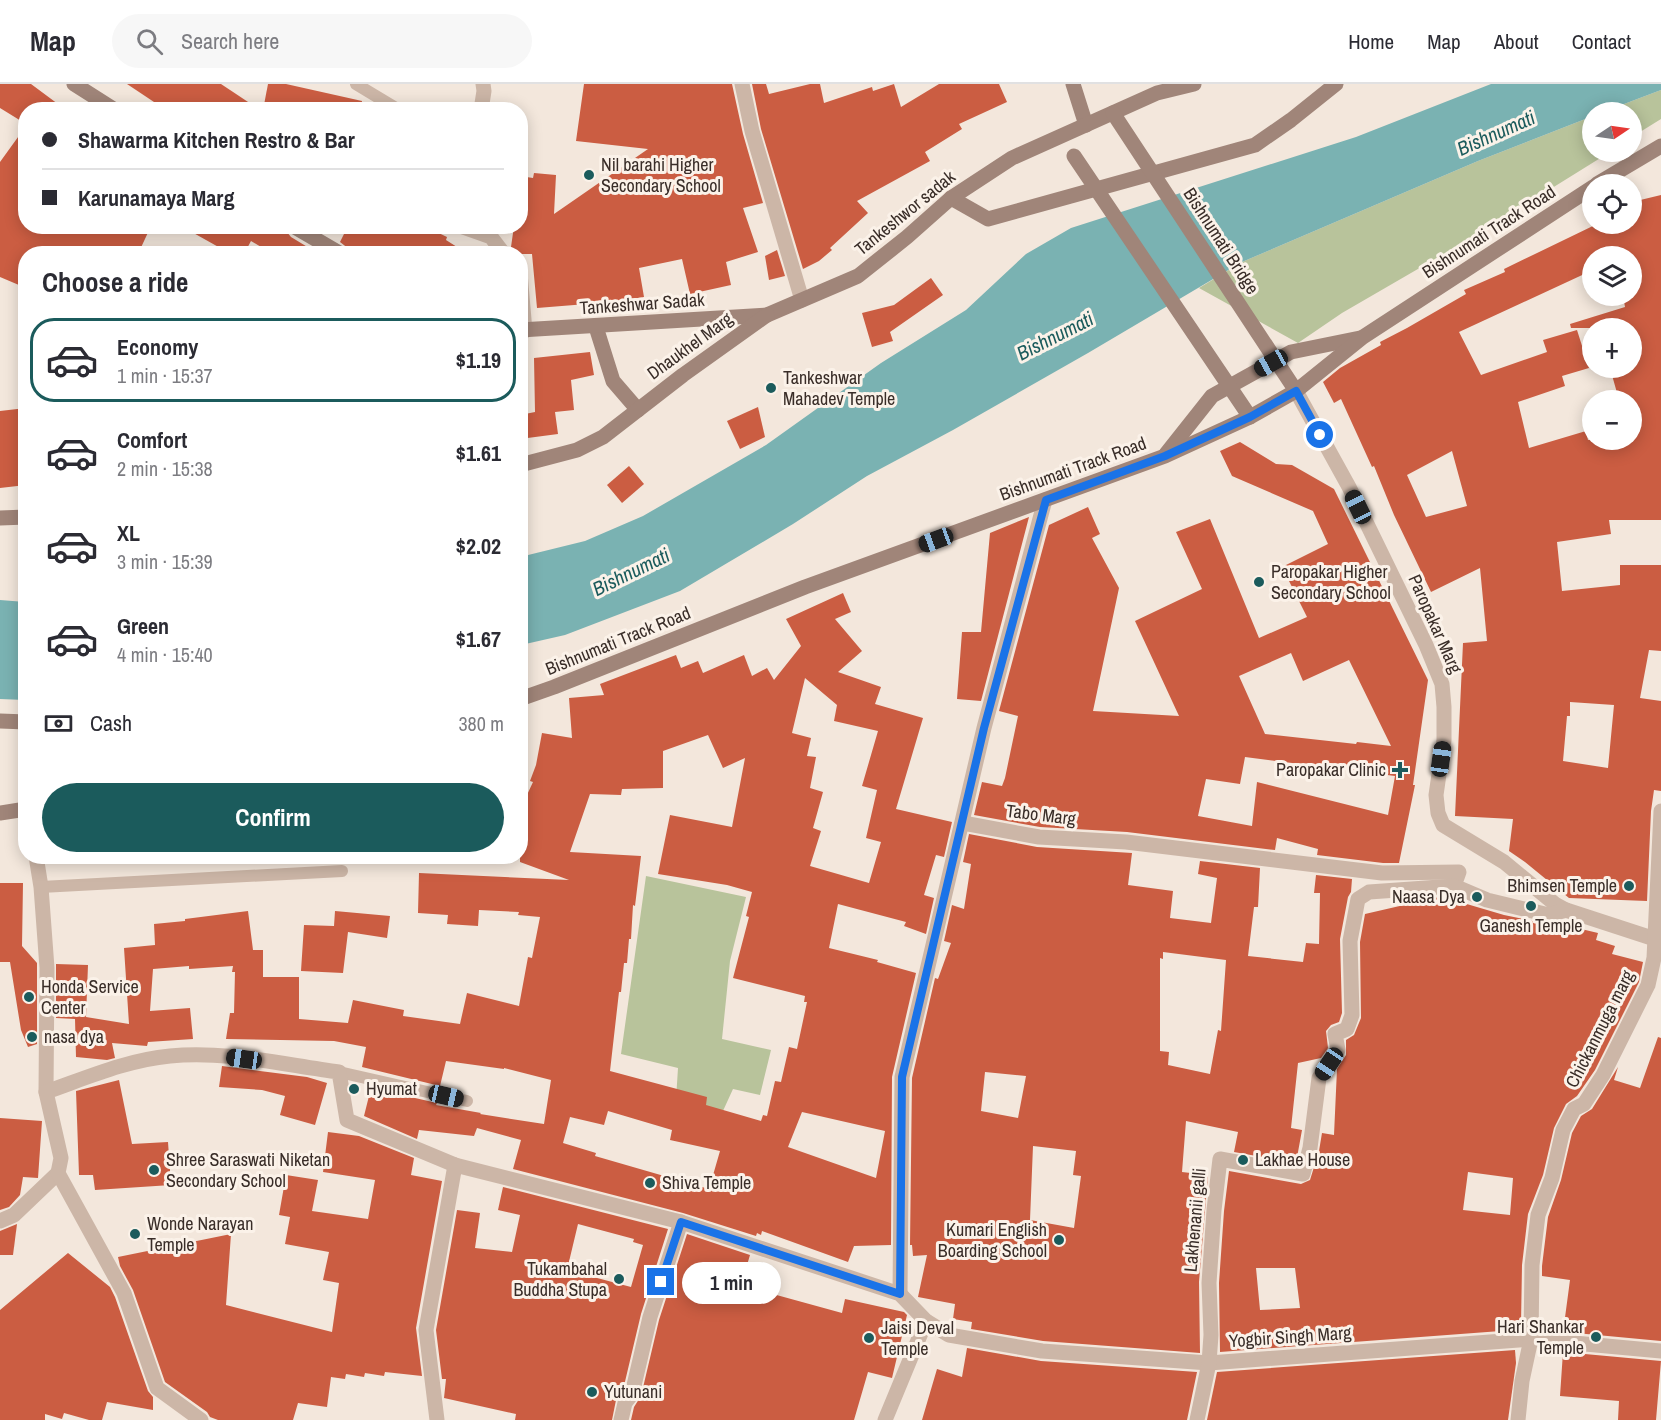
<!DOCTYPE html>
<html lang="en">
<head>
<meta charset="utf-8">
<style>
	body { margin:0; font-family:"Archivo Narrow",sans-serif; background:#f7f7f7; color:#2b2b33; height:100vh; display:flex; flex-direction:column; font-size:22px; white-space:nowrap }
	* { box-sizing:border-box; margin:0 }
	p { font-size:20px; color:#7c7c81 }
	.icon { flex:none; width:33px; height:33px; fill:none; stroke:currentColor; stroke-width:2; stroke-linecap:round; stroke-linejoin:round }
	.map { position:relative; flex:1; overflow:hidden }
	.panel { position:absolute; left:18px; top:162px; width:510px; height:618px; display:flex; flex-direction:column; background:#fff; border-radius:24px; box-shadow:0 3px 15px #0003 }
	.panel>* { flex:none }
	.banner { position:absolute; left:18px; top:18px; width:510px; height:132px; border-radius:24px; box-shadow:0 3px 15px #0003; display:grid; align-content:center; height:132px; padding:0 24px; background:#fff }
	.needle { width:39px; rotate:77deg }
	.controls { position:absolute; left:1582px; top:18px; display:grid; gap:12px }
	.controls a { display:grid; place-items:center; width:60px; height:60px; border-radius:50%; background:#fff; box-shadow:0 3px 15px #0003; font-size:30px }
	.end { position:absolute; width:27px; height:27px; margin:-14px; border:8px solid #1a73e8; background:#fff; box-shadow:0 0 0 3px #fff }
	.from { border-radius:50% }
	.bubble { position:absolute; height:42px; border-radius:21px; background:#fff; box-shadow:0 3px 15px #0003; font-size:20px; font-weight:700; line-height:42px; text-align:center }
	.car { position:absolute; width:18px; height:36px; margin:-18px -9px; border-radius:8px; box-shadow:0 0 4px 2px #0007; background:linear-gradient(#222 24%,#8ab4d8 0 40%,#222 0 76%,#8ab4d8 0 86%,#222 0) }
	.banner b { display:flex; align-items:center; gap:21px; height:57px; font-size:22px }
	.banner b+b { border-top:2px solid #e1e1e2 }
	.banner i { width:15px; height:15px; background:#2b2b33 }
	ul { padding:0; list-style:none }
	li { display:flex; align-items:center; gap:18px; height:84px; margin:0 12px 9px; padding:0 12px; border:3px solid transparent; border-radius:24px }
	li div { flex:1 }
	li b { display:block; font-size:22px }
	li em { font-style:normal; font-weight:700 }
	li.active { border-color:#1b5b5c }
	li>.icon { width:54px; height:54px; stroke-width:1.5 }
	h2 { padding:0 24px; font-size:27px; line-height:72px }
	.pay { display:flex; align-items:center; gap:15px; height:66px; padding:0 24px; font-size:22px }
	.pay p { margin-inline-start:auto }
	.primary-button { display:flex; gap:12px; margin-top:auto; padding:12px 24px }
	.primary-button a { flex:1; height:69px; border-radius:36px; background:#1b5b5c; color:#fff; font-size:24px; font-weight:700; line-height:69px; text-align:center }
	header { display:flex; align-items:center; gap:36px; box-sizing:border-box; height:84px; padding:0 30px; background:#fff; border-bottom:2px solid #e1e1e2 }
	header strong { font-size:28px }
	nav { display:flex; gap:33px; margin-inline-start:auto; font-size:21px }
	.search { width:420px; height:54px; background:#f7f7f7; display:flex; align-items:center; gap:15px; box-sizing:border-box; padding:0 21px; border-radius:33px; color:#7c7c81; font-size:22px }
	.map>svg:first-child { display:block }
</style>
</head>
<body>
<header>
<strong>Map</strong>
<div class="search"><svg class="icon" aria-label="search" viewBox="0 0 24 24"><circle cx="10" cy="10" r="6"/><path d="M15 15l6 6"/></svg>Search here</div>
<nav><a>Home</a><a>Map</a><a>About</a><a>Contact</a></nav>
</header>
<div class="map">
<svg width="1661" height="1336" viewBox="0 0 1661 1336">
	<rect width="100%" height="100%" fill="#f3e7dc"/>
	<g fill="#b8c39b">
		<path d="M1661 6V35L1632 53V28H1603Z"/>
		<path d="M1593 32V68H1610L1480 149 1342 229 1298 259 1199 204 1242 178 1478 77Z"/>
		<path d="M646 792 746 813 730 877 722 955 771 966 760 1011 733 1005 717 1040 675 1031 678 984 621 970Z"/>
	</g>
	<g fill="#7ab2b2">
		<path d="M1491 0H1661V6L1603 28H1593V32L1478 77 1242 178 1088 269 953 346 867 392 793 440 680 507 565 551 521 561 520 473 585 457 643 432 766 361 881 279 966 226 1026 170 1071 144 1356 53Z"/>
		<path d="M0 516 25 518V616L0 615Z"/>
	</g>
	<g fill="#cb5d42" fill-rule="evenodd">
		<path d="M0 0H31L66 26H26V40L0 24Z"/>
		<path d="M127 0H221L260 26H166Z"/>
		<path d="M268 0H286L362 17 361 26H263Z"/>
		<path d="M584 0H732L743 50 763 119 743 124 758 168 726 178 731 201 690 210 682 175 639 184 644 213 599 221V219L537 224 532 170H514L511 163 514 142H520V92L533 94 534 89 556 91 554 130 648 65 576 57Z"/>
		<path d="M752 0H766L769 10 810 0H820L824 19 872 3 873 7 894 0 901 23 939 0H999L1007 18 959 40 962 45 925 68 930 77 857 117 868 129 830 164 832 166 819 177 803 185 761 45Z"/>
		<path d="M26 42V142H151L138 170H26V204L0 193V78Z"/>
		<path d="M1661 111V436H1609L1611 450 1557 458 1562 507 1620 501V481H1661V567L1649 566 1640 614 1661 617V707L1654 706 1651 727 1647 817 1569 814 1525 778 1509 767 1513 735 1455 732 1463 559 1487 557 1480 484 1431 508 1394 431 1374 382 1372 383 1341 315 1334 319 1323 298 1340 284 1381 261 1380 258 1407 244 1466 210 1464 206 1505 188 1504 185 1597 140H1632V118ZM1593 172H1632V212H1623L1625 223 1570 240 1571 244H1632V284H1610L1619 316H1632V356H1588L1586 347 1529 364 1518 318 1565 302 1562 292 1589 284 1577 246 1543 256 1547 268 1481 291 1459 248 1593 186ZM1452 367 1467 422 1426 433 1407 391ZM1570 618 1614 621 1608 684 1563 677 1567 632H1570Z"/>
		<path d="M181 142H282L291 153 319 170H273L251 157 244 170H231Z"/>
		<path d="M348 142H424L447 153 446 156 468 170H351L349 165 340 158Z"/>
		<path d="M777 166 785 192 769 196 765 172Z"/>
		<path d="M931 194 943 211 890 248 893 257 872 263 862 229 894 221Z"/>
		<path d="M590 268 594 291 571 296 574 326 555 328 558 350 520 355V331L535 328 534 274Z"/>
		<path d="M758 323 765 353 740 365 727 337Z"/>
		<path d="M26 324V401L0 404V327Z"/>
		<path d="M1240 358 1276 380 1292 381 1334 405 1428 596 1413 701H1415L1399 779H1383L1317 771 1318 765 1277 754 1275 766 1127 748 1040 743 974 731 982 698 1002 702 1005 694 1018 632 999 627 1049 441 1088 423 1100 450 1092 454 1119 504 1093 627 1179 632 1135 537 1202 505 1176 448 1210 435 1259 554 1307 533 1282 483 1328 460 1313 427 1232 392 1220 367ZM1291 569 1303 597 1349 576 1391 662 1357 658 1356 660 1265 650 1239 592ZM1245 673 1395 692 1388 731 1257 698 1252 742 1198 732 1206 695 1240 700Z"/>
		<path d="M629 382 644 400 622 419 607 401Z"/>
		<path d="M1029 433 981 617 957 615 962 548H981L990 449Z"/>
		<path d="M843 509 851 528 835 535 862 567 838 588 881 603 875 620 923 634 896 725 952 738 944 773 936 771 924 811 934 814 926 850 904 842 906 838 838 820 829 864 878 876 877 878 916 889 892 993 891 1161 854 1162 848 1178 762 1147 761 1151 757 1149 756 1152 683 1129 513 1085 521 1056 477 1044 474 1052 419 1046 417 1055 364 1032 371 1004 437 1019 436 1021 481 1029 480 1030 544 1040 551 996 504 984V985L446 977 440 1002 362 983 366 963 334 957 226 955 230 929H234L235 888H232L233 882 189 885V882L153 885 150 927 190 924 193 955 148 958 147 962 112 959 115 974 107 976 76 973 75 935 56 934V880L88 881 86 933 129 940 124 864 155 861 154 840 185 837V835L248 827 253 866H263V893H299V935L348 939 353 916 404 926 403 932 460 940 467 909 519 922 528 873 532 874 540 833 518 831 519 828 479 826 478 842 447 840 448 831 418 829 419 789 569 796 520 778V726L533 698 530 697 536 681 542 649 572 654 569 614 604 611 600 600 676 571 681 584 698 577 703 589 744 571 752 592 767 584 774 596 801 562 786 535ZM805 594 837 621 834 637 878 647 862 702 877 706 866 754 881 758 869 799 810 782 821 747 813 744 823 708 810 704 816 673 807 672 811 654 792 649ZM708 651 723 684 745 674 732 743 670 731 658 790 727 801 752 808 746 832 749 833 733 894 805 912 804 918H807L797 965 789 963 781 998 775 997 767 1032 763 1031 761 1037 706 1021 707 1013 610 987 619 908H621L624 879H627L629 855H631L633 821 635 822 641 772 570 768 590 710 621 711 622 705 663 704V667ZM608 1027 672 1046 670 1056 720 1067 709 1105 595 1072 596 1069 563 1059 570 1033 604 1041ZM802 1028 885 1047 876 1094 788 1063Z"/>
		<path d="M969 750 1037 763 1132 769 1128 801 1173 807 1170 834 1211 839 1217 794 1198 790 1200 777 1260 784 1258 823H1254L1248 872 1303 878 1306 859 1319 860 1320 809H1314L1316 791 1352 795 1351 808 1348 813 1340 855 1342 929 1339 938 1331 941 1326 947 1328 964 1321 974 1298 979 1291 1044 1302 1046 1296 1079 1234 1068 1238 1048 1186 1037 1182 1088 1208 1091 1199 1198 1200 1269 1043 1257 971 1245 972 1238 953 1235 955 1220 918 1213 927 1171 913 1172 912 1161H910L912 994 935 894 938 895 951 859 944 857 952 821 964 825 971 780 963 778ZM1163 868 1226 876 1221 947 1218 946 1210 990 1168 981 1169 968 1160 967V874L1163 875ZM985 988 1026 992 1018 1034 981 1027ZM1033 1062 1076 1067 1073 1091 1081 1092 1074 1144 1030 1136Z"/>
		<path d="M0 799H23L22 862 37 879V960L28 963 21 946 10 878H0Z"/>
		<path d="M1434 813 1442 815 1443 813 1504 831 1547 840 1556 839 1598 849 1596 856 1615 862 1612 870 1643 878 1639 898 1595 986 1577 1012 1566 1020 1554 1044 1543 1091 1528 1130 1522 1181 1521 1240 1514 1239V1246L1220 1268 1219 1199 1224 1127 1229 1087 1301 1100 1310 1096 1319 1067 1322 1049 1334 1051 1337 985 1346 971V956L1354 951 1361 934 1360 858 1365 830 1404 821V815ZM1468 1088 1513 1094 1510 1131 1463 1126ZM1256 1184H1295L1300 1224 1260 1226Z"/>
		<path d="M335 827 390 832 387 854 348 848 343 889 301 887 304 841 334 842Z"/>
		<path d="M1658 953 1661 954V1257L1565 1248 1564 1241 1570 1196 1542 1192V1182L1548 1133 1561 1096 1572 1049 1581 1032 1592 1025 1618 983 1614 996 1640 1004Z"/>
		<path d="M222 982 307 993 327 999 315 1041 280 1031 285 1012 262 1006 219 1003Z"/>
		<path d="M119 996 132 1060 168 1058 171 1101 95 1106 93 1091H79L76 1007Z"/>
		<path d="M0 1034 42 1037 38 1094 23 1093 20 1111 9 1123 0 1126Z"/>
		<path d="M328 1048 359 1052 414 1074 411 1091 442 1097 416 1244 422 1292 385 1288 384 1292 365 1289 364 1293 346 1290 345 1295 331 1293 327 1323 298 1319 293 1336H218L210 1333 207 1328 165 1298 133 1206 120 1182 118 1173 231 1150 226 1221 332 1248 339 1199 323 1196 329 1168 285 1160 290 1133 279 1131 286 1091 318 1096 312 1127 368 1135 375 1096 323 1088Z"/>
		<path d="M503 1103 668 1145 641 1230 623 1306 616 1316 612 1336H515L516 1330 444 1314 446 1295H442L436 1246 457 1126 480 1129 475 1164 512 1168 520 1131 498 1126ZM578 1140 634 1155 633 1158 643 1161 631 1203 567 1186Z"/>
		<path d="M17 1140 13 1171H0V1147Z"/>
		<path d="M687 1150 750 1171 742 1198 748 1200 747 1203 842 1229 845 1215 904 1228 907 1231 892 1294 868 1288 854 1336H631L634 1323 641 1312 659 1236Z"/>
		<path d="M68 1169 110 1203 115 1213 148 1307 153 1313V1326L107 1318 102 1336H89L64 1329 62 1335 45 1330V1336H0V1226Z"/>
		<path d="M967 1264 1041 1277 1197 1288 1187 1336H922L937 1285 962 1293Z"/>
		<path d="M1515 1266 1516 1279 1508 1336H1207L1217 1288Z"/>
		<path d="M1563 1268 1661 1277 1656 1336H1618L1619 1317 1560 1312Z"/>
	</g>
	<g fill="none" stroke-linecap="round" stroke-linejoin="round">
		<g stroke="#ccb6a7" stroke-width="12">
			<path d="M356 0 399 26"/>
			<path d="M41 803 342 787"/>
			<path d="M339 988 467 1017"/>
		</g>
		<g stroke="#ccb6a7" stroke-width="15">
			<path d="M742 0 752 47 802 216"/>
			<path d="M481 26 484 7 483 0"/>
			<path d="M460 142 491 153 504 170"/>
			<path d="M520 189 525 247"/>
			<path d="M1296 307 1349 403 1426 561 1442 600 1444 623V656L1436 711 1438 729 1443 741 1504 778 1555 820 1566 826 1661 857"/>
			<path d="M963 739 1039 753 1126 758 1382 789 1459 788 1454 802 1487 816 1549 831 1566 826"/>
			<path d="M36 772 41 803 47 884 46 1008"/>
			<path d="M0 1137 14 1131 58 1089"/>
			<path d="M900 1210 902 993 984 644 1045 416"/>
			<path d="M201 1336 157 1304 124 1209 58 1089 61 1074 46 1008C86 994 127 976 170 972 224 966 285 981 339 988L347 1036 455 1081 681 1138 900 1210 926 1237 949 1251 1042 1267 1209 1279 1531 1255 1661 1267"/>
			<path d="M437 1336 426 1246 455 1081"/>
			<path d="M621 1336 625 1319 632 1310 650 1233 681 1138"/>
			<path d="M885 1336 926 1237"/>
			<path d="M1197 1336 1209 1279 1211 1251 1209 1199 1214 1126 1220 1075 1303 1090 1310 1064 1319 994 1338 966 1335 950 1347 945 1352 931 1350 857 1358 815 1369 808 1454 802"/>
			<path d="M1518 1336 1522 1297 1531 1255 1532 1181 1538 1131 1552 1094 1563 1046 1574 1025 1584 1020 1603 991 1648 901 1654 874 1661 727"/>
		</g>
		<g stroke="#a08579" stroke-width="15">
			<path d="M74 0 115 26"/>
			<path d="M1073 0 1086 41"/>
			<path d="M1597 100 1661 62"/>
			<path d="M951 114 988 135 1255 61 1291 36 1336 0"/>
			<path d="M293 142 341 170"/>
			<path d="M596 243 613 297 638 326"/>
			<path d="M520 246 767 231 858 192 907 153 951 114 1012 74 1157 9 1194 0"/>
			<path d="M1166 370 1212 312 1291 268 1360 254"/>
			<path d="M520 381 577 366 603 353 683 291 767 231"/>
			<path d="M0 434 26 433"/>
			<path d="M520 615 554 603 805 503 1165 372 1250 333 1296 307 1363 253 1593 103"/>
			<path d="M0 637 26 638"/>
			<path d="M0 729 26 725"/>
		</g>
		<g stroke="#a08579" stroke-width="15">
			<path d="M1113 29 1296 307"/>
			<path d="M1074 72 1250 333"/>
		</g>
	</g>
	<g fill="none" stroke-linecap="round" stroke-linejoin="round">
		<path stroke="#1a73e8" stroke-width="8" d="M661 1198 681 1138 900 1210 902 993 984 644 1046 416 1165 372 1250 333 1296 307 1320 351"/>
	</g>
	<g fill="#1b5b5c" stroke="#fbf2e9" stroke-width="2">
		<circle cx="589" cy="91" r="6"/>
		<circle cx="771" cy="304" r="6"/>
		<circle cx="1259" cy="498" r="6"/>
		<path d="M1397 677h6v6h6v6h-6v6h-6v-6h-6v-6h6z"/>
		<circle cx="1629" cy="802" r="6"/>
		<circle cx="1477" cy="813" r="6"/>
		<circle cx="1531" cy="822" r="6"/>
		<circle cx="29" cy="913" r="6"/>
		<circle cx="32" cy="953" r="6"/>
		<circle cx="354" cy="1005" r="6"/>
		<circle cx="1243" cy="1076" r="6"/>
		<circle cx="154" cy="1086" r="6"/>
		<circle cx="650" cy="1099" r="6"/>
		<circle cx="135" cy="1150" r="6"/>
		<circle cx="1059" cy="1156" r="6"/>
		<circle cx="619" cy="1195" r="6"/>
		<circle cx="1596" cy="1253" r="6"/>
		<circle cx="869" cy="1254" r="6"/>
		<circle cx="592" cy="1308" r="6"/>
	</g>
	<g text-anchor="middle" stroke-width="6" stroke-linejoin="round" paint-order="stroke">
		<g font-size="18" fill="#392d28" stroke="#fbf2e9" text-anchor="start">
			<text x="601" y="87">Nil barahi Higher<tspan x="601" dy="21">Secondary School</tspan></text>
			<text x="783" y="300">Tankeshwar<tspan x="783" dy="21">Mahadev Temple</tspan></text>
			<text x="1271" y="494">Paropakar Higher<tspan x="1271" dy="21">Secondary School</tspan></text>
			<text x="1386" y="692" text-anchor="end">Paropakar Clinic</text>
			<text x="1617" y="808" text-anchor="end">Bhimsen Temple</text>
			<text x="1465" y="819" text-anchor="end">Naasa Dya</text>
			<text x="1531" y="848" text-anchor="middle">Ganesh Temple</text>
			<text x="41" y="909">Honda Service<tspan x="41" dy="21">Center</tspan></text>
			<text x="44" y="959">nasa dya</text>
			<text x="366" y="1011">Hyumat</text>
			<text x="166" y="1082">Shree Saraswati Niketan<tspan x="166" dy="21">Secondary School</tspan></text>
			<text x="1255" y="1082">Lakhae House</text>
			<text x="662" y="1105">Shiva Temple</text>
			<text x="147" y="1146">Wonde Narayan<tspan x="147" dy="21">Temple</tspan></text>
			<text x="1047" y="1152" text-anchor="end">Kumari English<tspan x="1047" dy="21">Boarding School</tspan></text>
			<text x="607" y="1191" text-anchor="end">Tukambahal<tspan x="607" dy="21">Buddha Stupa</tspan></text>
			<text x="1584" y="1249" text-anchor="end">Hari Shankar<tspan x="1584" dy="21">Temple</tspan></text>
			<text x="881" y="1250">Jaisi Deval<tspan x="881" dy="21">Temple</tspan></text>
			<text x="604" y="1314">Yutunani</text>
		</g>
		<g font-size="18" fill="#392d28" stroke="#fbf2e9">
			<text transform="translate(905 129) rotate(-39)" y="6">Tankeshwor sadak</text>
			<text transform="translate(1489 148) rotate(-33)" y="6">Bishnumati Track Road</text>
			<text transform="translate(1221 157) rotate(57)" y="6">Bishnumati Bridge</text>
			<text transform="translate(642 220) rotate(-4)" y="6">Tankeshwar Sadak</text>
			<text transform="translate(690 262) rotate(-36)" y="6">Dhaukhel Marg</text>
			<text transform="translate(1073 385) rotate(-20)" y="6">Bishnumati Track Road</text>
			<text transform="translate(1435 540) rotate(66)" y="6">Paropakar Marg</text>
			<text transform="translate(618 557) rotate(-22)" y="6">Bishnumati Track Road</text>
			<text transform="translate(1041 731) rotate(7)" y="6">Tabo Marg</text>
			<text transform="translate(1600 945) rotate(-63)" y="6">Chickanmuga marg</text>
			<text transform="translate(1195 1136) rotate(-85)" y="6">Lakhenanii galli</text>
			<text transform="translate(1290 1253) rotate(-4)" y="6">Yogbir Singh Marg</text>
		</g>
		<g font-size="20" font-style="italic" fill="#1b5b5c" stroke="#fbf2e9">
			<text transform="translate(1496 49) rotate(-24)" y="7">Bishnumati</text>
			<text transform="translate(1055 252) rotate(-27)" y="7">Bishnumati</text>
			<text transform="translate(631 488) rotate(-26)" y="7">Bishnumati</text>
		</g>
	</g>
</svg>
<div class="controls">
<a><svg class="needle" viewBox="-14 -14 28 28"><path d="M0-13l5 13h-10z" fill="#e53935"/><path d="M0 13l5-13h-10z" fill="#7c7c81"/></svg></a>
<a><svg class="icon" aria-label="locate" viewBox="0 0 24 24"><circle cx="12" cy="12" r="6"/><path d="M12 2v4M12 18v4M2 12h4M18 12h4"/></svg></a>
<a><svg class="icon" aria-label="layers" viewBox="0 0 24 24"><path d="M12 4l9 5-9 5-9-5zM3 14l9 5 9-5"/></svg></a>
<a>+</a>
<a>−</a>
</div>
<i class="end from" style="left:1320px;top:351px"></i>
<i class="end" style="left:661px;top:1198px"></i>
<div class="bubble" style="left:682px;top:1178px;width:99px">1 min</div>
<i class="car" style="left:1271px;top:279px;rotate:241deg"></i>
<i class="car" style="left:1358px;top:423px;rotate:334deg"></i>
<i class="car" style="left:936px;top:456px;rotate:250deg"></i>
<i class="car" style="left:1441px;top:675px;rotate:8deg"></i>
<i class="car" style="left:244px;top:975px;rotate:278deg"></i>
<i class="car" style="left:1329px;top:980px;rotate:214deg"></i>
<i class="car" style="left:446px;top:1012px;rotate:103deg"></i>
<div class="banner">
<b><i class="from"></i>Shawarma Kitchen Restro &amp; Bar</b>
<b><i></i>Karunamaya Marg</b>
</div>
<section class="panel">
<h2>Choose a ride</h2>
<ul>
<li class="active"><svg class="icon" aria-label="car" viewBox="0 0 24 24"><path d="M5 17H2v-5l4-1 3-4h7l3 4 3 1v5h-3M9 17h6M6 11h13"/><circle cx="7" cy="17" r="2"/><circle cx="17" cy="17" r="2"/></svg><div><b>Economy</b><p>1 min · 15:37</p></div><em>$1.19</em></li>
<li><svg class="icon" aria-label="car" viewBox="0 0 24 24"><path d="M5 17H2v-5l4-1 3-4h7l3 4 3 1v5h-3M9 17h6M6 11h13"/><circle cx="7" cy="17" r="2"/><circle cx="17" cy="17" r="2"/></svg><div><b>Comfort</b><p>2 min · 15:38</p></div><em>$1.61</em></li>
<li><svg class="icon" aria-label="car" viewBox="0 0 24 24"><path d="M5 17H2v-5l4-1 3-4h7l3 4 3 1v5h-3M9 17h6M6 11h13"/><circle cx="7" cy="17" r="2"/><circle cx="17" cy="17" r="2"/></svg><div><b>XL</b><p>3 min · 15:39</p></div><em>$2.02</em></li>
<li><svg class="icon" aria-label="car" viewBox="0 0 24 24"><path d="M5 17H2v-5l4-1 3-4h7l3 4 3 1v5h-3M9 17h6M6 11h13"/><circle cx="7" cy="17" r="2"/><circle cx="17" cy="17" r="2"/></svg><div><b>Green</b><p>4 min · 15:40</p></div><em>$1.67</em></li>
</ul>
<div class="pay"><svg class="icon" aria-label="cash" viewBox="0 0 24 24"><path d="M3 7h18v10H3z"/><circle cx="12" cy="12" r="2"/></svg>Cash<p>380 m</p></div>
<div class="primary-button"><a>Confirm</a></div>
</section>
</div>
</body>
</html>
